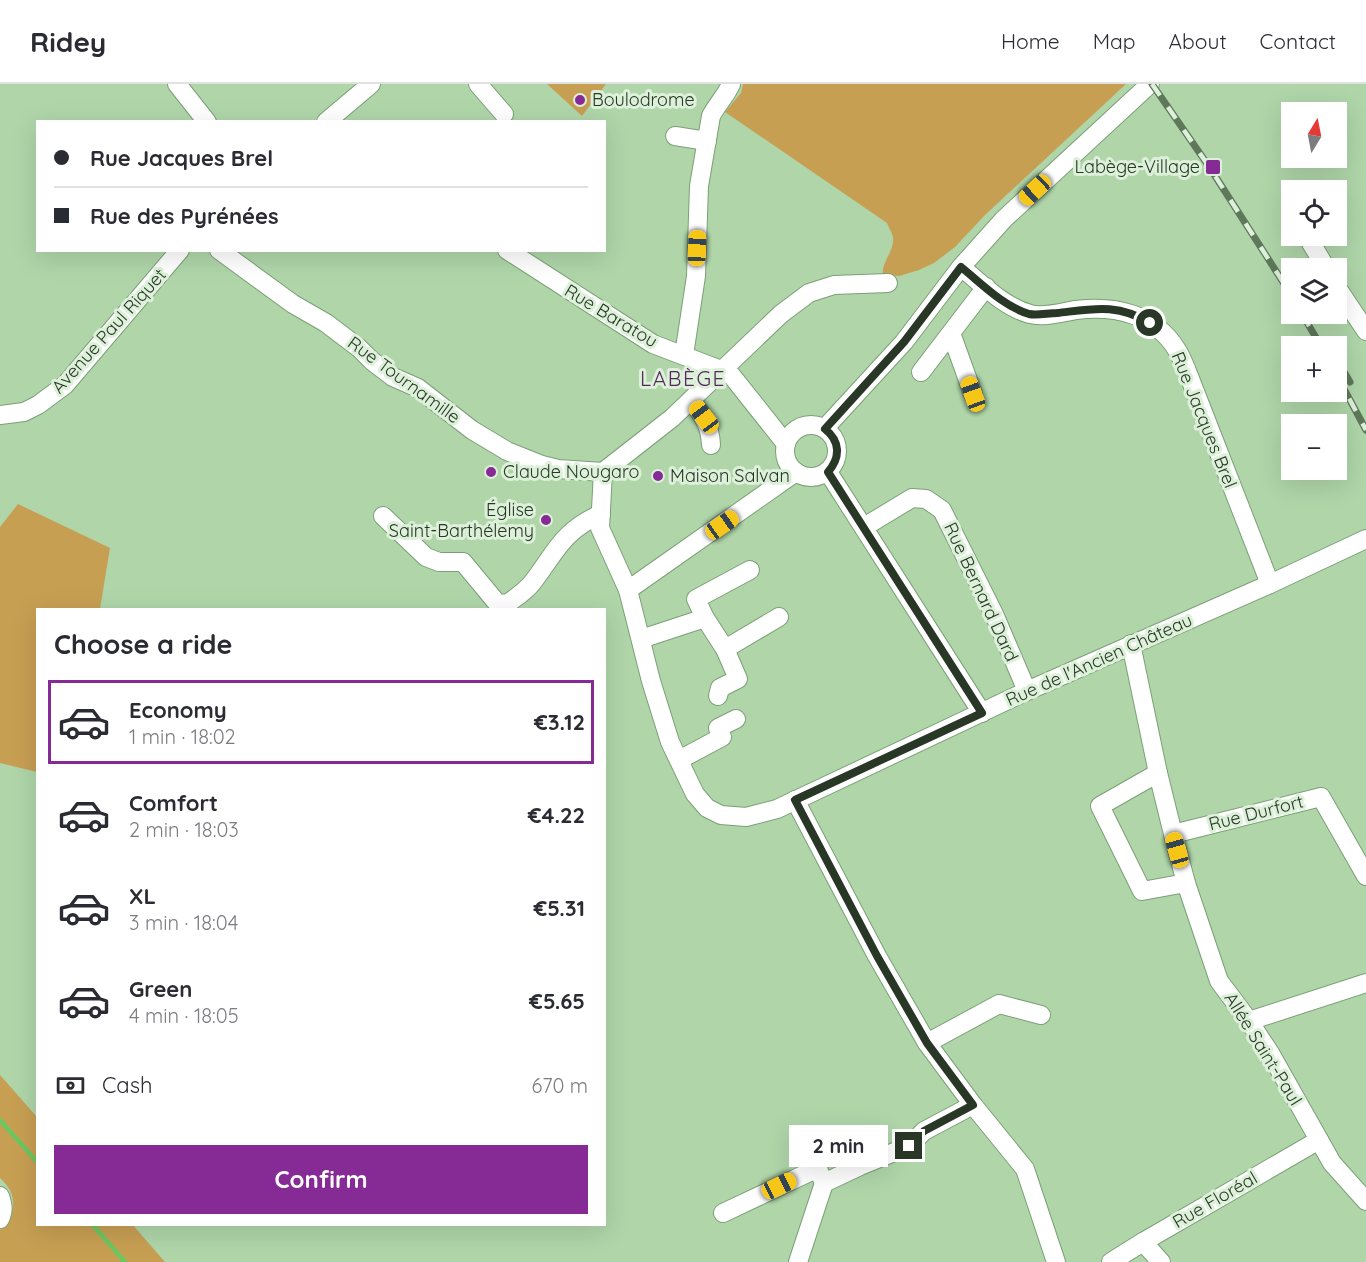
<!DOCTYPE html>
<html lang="en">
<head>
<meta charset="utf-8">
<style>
	body { margin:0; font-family:Quicksand,sans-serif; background:#f2f2f3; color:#2b2b33; height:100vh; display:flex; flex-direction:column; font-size:22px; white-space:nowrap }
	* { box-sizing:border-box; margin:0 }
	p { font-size:20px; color:#7c7c81 }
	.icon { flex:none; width:33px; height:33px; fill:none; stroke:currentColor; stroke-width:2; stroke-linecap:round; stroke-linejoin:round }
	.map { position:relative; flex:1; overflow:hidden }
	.details { position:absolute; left:36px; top:524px; width:570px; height:618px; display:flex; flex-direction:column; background:#fff; border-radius:0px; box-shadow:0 6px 24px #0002 }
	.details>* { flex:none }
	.top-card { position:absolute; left:36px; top:36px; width:570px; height:132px; border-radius:0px; box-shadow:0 6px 24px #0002; display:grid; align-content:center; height:132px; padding:0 18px; background:#fff }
	.needle { width:39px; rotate:10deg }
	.buttons { position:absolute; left:1281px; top:18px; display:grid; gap:12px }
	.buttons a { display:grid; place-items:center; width:66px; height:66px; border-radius:0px; background:#fff; box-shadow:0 6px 24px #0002; font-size:30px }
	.end { position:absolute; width:27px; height:27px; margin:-14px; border:8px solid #283726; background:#fff; box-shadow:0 0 0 3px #fff }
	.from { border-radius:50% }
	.bubble { position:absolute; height:42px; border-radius:0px; background:#fff; box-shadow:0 6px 24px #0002; font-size:20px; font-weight:700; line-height:42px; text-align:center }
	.car { position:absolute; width:18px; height:36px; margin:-18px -9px; border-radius:8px; box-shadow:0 0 4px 2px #0007; background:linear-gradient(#f5c518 24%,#345 0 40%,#f5c518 0 76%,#345 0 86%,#f5c518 0) }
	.top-card b { display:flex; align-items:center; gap:21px; height:57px; font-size:22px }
	.top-card b+b { border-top:2px solid #e1e1e2 }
	.top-card i { width:15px; height:15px; background:#2b2b33 }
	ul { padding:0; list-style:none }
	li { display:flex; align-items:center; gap:18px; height:84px; margin:0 12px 9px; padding:0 6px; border:3px solid transparent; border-radius:0px }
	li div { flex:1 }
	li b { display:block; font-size:22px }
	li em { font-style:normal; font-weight:700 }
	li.current { border-color:#862a96 }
	li>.icon { width:54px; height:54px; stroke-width:1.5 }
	h2 { padding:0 18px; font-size:27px; line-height:72px }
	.pay { display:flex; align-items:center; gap:15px; height:66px; padding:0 18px; font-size:22px }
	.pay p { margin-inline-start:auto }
	.action { display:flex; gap:12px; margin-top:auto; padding:12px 18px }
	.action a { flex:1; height:69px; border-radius:0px; background:#862a96; color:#fff; font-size:24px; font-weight:700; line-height:69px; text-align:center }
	header { display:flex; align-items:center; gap:36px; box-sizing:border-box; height:84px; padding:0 30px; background:#fff; border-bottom:2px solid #e1e1e2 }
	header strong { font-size:28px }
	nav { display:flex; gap:33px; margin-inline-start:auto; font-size:21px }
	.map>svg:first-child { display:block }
</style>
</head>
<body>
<header>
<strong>Ridey</strong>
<nav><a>Home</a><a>Map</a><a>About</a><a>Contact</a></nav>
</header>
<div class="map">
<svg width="1366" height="1178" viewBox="0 0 1366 1178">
	<rect width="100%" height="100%" fill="#afd5a9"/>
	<g fill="#c79f53">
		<path d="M547 0H606L582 32Z"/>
		<path d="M743 0H1126L985 131 955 163 934 179 919 186 899 192 883 191C881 178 895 167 893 153 892 149 889 144 887 139L725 28 741 9Z"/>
		<path d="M18 420 110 464 100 525H38L37 688 0 679V443Z"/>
		<path d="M0 991 37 1033 38 1140H132L165 1178H0V1146C16 1130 19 1111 0 1094Z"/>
	</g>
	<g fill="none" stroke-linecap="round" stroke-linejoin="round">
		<g stroke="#6cc760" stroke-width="4.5">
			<path d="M0 1036 38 1079"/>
			<path d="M92 1140 125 1178"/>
		</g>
		<g stroke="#7ba076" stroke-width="20">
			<g id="minor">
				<path d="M177 0 207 38"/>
				<path d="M478 0 504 30"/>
				<path d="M326 38 371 0"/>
				<path d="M675 52 707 57"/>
				<path d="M1311 159 1326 184"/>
				<path d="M219 166 293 220 326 239 359 264 372 277 393 293 418 304 472 346 507 367 542 381 558 385 603 388"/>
				<path d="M507 166 653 260 721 286 732 292 786 360"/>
				<path d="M961 183C982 200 1004 223 1030 230 1043 234 1063 228 1076 226 1115 221 1155 230 1177 266 1181 272 1184 280 1187 287L1270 500"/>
				<path d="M888 199 834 201 809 209 781 230 672 334 603 388 600 444 628 506 651 597 670 658 695 710 707 724 721 731 746 733 777 725 1027 607 1270 500 1366 455"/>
				<path d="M1336 202 1366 247"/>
				<path d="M951 249 973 310"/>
				<path d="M684 271 696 192 699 102 711 32C717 20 726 12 731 0"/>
				<path d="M921 288 986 203"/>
				<path d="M691 316C703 332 710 340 711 361"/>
				<path d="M0 331 24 328 38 321 65 301 180 166"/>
				<circle cx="811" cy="367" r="26"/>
				<path d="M825 344 904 258 961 183 1004 135 1150 0"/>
				<path d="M828 388 982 629"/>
				<path d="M383 432 426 473 439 478H463L497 519 507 520C515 514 526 507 532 499 556 468 562 447 601 430"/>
				<path d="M864 443 912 414 926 415 942 426 994 530 1027 607"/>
				<path d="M628 506 796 388"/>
				<path d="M705 534 725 565 738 595 720 604 718 612"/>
				<path d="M641 555 705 534 696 515 750 486"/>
				<path d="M1131 560 1158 689 1173 750 1186 799 1219 897 1249 937 1270 969 1332 1079 1366 1117"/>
				<path d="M725 565 779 533"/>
				<path d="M679 676 722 653 718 644 736 635"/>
				<path d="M1158 689 1100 722 1142 807 1186 799"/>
				<path d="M795 716 877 872 927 959 973 1021 1025 1085 1056 1178"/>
				<path d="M1173 750 1321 713 1366 792"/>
				<path d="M1249 937 1366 899"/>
				<path d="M927 959 999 920 1041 931"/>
				<path d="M860 1082 824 1099C803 1058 836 1056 860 1082L909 1062 924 1047 973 1021"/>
				<path d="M0 1112C3 1121 4 1126 0 1135"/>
				<path d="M723 1129 816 1085"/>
				<path d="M1143 1158 1161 1178"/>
				<path d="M798 1178 824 1099"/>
				<path d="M1111 1178 1143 1158 1319 1056"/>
			</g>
		</g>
		<use href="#minor" stroke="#fff" stroke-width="18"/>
		<g stroke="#5f775b" stroke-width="7">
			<g id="rail">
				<path d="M1152 0 1210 84 1292 212"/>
				<path d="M1302 230 1321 262"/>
				<path d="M1336 274 1350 298"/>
				<path d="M1336 290 1366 346"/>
			</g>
		</g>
		<use href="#rail" stroke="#ddf0d9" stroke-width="4.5" stroke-dasharray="14" stroke-linecap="butt"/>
	</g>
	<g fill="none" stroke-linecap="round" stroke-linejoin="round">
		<path stroke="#283726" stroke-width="8" d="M909 1062 924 1047 973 1021 927 959 877 872 795 716 982 629 828 388C841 373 840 357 825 345L904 258 961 183C982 200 1003 222 1029 230 1037 232 1048 229 1057 229 1093 225 1117 219 1150 239"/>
	</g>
	<g fill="#862a96" stroke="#ddf0d9" stroke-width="2">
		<circle cx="580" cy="16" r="6"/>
		<rect x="1205" y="75" width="16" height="16" rx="3"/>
		<circle cx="491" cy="388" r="6"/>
		<circle cx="658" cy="392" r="6"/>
		<circle cx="546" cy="436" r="6"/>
	</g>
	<g text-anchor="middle" stroke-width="6" stroke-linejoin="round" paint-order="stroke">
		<g font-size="18" fill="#283726" stroke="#ddf0d9" text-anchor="start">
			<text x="592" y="22">Boulodrome</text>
			<text x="1200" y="89" text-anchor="end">Labège-Village</text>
			<text x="503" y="394">Claude Nougaro</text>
			<text x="670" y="398">Maison Salvan</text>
			<text x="534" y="432" text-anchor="end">Église<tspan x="534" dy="21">Saint-Barthélemy</tspan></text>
		</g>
		<g font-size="18" fill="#283726" stroke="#ddf0d9">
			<text transform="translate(611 232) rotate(31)" y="6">Rue Baratou</text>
			<text transform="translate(109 247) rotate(-48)" y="6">Avenue Paul Riquet</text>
			<text transform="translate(404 296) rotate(36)" y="6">Rue Tournamille</text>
			<text transform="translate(1204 336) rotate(68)" y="6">Rue Jacques Brel</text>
			<text transform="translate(981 508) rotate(65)" y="6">Rue Bernard Dard</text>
			<text transform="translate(1099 576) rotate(-24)" y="6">Rue de l'Ancien Château</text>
			<text transform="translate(1256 729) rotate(-14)" y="6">Rue Durfort</text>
			<text transform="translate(1263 965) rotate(58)" y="6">Allée Saint-Paul</text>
			<text transform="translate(1215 1116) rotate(-30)" y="6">Rue Floréal</text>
		</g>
		<g font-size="21" letter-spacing="1.5" fill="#55295d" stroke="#ddf0d9">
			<text x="683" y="302">LABÈGE</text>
		</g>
	</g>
</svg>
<div class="buttons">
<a><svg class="needle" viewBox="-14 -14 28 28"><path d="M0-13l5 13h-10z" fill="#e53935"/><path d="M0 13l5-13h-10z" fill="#7c7c81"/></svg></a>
<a><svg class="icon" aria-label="locate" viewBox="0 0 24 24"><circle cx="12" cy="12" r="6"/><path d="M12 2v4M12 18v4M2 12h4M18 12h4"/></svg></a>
<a><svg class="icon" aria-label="layers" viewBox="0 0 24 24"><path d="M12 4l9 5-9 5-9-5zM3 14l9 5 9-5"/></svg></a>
<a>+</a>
<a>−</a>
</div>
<i class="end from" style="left:1150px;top:239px"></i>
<i class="end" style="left:909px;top:1062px"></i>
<div class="bubble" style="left:789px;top:1041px;width:99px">2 min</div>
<i class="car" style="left:1035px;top:106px;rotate:227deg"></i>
<i class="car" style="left:697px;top:164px;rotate:2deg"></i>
<i class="car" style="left:973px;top:310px;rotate:340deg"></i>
<i class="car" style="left:704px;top:333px;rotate:323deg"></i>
<i class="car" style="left:722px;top:441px;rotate:55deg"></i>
<i class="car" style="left:1177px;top:766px;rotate:344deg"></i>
<i class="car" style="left:779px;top:1102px;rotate:64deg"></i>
<div class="top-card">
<b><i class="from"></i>Rue Jacques Brel</b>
<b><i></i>Rue des Pyrénées</b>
</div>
<section class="details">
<h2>Choose a ride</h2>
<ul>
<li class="current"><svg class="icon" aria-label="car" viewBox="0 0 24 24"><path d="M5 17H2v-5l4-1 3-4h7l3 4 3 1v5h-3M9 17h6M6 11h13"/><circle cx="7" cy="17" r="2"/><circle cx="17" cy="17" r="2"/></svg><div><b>Economy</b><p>1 min · 18:02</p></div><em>€3.12</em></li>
<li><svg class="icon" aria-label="car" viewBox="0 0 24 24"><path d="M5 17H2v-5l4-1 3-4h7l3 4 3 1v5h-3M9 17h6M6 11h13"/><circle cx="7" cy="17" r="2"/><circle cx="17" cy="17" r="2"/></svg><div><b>Comfort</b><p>2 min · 18:03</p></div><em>€4.22</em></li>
<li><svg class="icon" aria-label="car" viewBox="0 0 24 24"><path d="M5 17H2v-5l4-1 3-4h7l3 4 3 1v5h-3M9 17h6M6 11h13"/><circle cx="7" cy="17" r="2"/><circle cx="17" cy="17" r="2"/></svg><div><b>XL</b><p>3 min · 18:04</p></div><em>€5.31</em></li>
<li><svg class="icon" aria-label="car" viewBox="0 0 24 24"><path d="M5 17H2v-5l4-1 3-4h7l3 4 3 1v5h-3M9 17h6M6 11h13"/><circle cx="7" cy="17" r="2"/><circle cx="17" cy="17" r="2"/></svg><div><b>Green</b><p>4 min · 18:05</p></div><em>€5.65</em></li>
</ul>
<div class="pay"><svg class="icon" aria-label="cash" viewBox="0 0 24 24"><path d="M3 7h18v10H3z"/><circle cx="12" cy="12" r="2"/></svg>Cash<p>670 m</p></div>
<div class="action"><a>Confirm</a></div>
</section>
</div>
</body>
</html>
